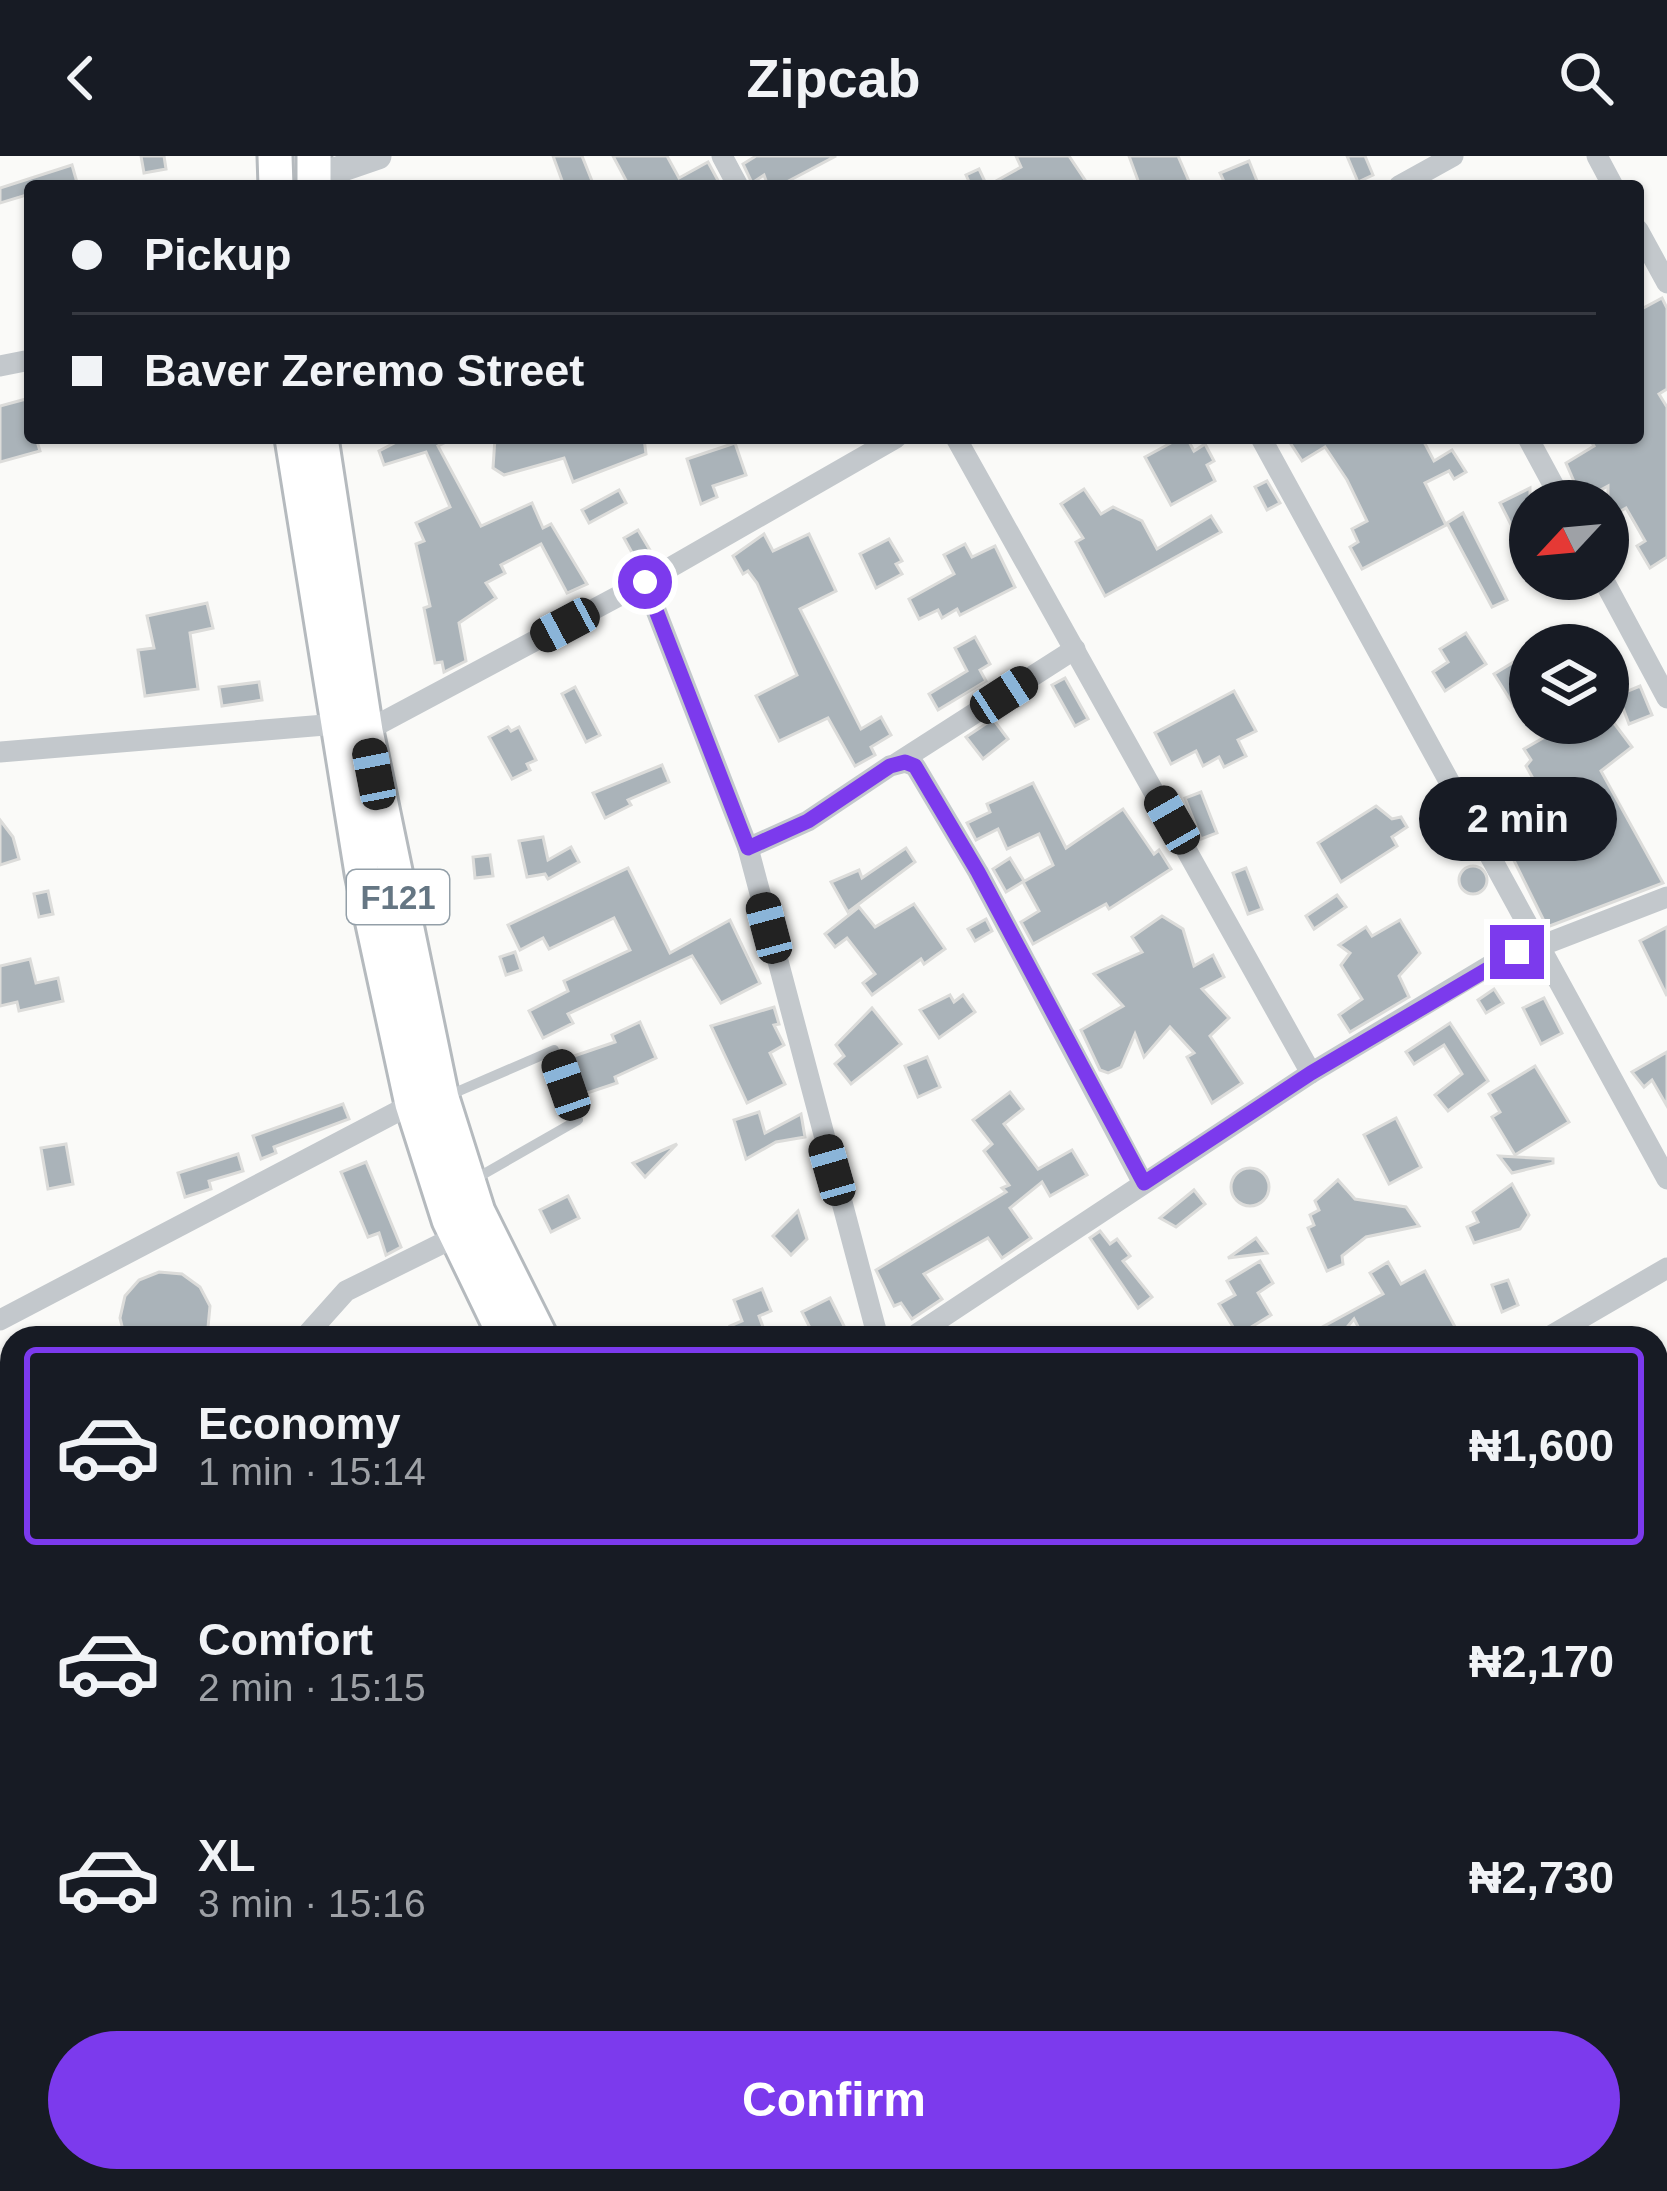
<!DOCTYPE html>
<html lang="en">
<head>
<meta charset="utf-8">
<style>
	body { margin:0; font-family:Helvetica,sans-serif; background:#20242c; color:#f1f3f6; height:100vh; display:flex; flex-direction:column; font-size:45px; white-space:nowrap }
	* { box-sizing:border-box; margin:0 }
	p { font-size:39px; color:#9ea1a6 }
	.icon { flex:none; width:66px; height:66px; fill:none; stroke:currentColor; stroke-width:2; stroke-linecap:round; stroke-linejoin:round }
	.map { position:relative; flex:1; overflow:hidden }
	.details { position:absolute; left:0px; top:1170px; width:1668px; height:867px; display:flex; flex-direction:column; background:#171b24; border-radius:36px 36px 0 0; box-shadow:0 3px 9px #0004 }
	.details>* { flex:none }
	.guide { position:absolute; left:24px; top:24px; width:1620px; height:264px; border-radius:12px; box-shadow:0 3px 9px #0004; display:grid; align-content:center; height:264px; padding:0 48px; background:#171b24 }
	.needle { width:78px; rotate:244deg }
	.buttons { position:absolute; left:1509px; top:324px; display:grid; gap:24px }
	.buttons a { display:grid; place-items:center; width:120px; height:120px; border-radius:50%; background:#171b24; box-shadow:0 3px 9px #0004; font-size:60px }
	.end { position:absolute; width:54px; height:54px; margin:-27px; border:15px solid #7c3aed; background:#fff; box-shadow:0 0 0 6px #fff }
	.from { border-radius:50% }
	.bubble { position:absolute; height:84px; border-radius:42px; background:#171b24; box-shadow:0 3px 9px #0004; font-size:39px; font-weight:700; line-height:84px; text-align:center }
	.car { position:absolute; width:36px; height:72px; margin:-36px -18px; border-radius:15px; box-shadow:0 0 9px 3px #0007; background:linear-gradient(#222 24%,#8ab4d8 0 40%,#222 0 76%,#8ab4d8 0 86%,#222 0) }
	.guide b { display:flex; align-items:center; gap:42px; height:114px; font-size:45px }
	.guide b+b { border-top:3px solid #363941 }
	.guide i { width:30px; height:30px; background:#f1f3f6 }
	ul { padding:21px 0 0; list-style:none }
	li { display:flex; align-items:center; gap:36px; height:198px; margin:0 24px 18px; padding:0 24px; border:6px solid transparent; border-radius:12px }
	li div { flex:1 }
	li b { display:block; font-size:45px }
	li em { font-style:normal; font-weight:700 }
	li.on { border-color:#7c3aed }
	li>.icon { width:108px; height:108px; stroke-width:1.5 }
	.action { display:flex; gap:24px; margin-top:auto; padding:24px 48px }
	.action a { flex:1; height:138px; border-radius:72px; background:#7c3aed; color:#fff; font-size:48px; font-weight:700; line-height:138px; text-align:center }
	header { display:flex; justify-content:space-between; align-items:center; height:156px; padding:0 48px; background:#171b24; font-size:54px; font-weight:700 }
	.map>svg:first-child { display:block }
</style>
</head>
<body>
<header><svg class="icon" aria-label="back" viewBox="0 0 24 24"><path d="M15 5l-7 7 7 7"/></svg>Zipcab<svg class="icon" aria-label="search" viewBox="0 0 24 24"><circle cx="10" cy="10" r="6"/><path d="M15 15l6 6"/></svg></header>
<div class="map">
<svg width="1667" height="2035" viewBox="0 0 1667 2035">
	<rect width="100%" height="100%" fill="#fafaf8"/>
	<g fill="#aab3b9" stroke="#dcdcda" stroke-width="3">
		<path d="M141 0H164L166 13 144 17Z"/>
		<path d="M553 0H582L594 30H564Z"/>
		<path d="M613 0H667L679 22 708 6 721 30H629Z"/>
		<path d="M756 0H836L779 30H768L764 19 752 27 743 8Z"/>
		<path d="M1016 0H1069L1089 30H971L966 19 979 13 987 30 1021 11Z"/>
		<path d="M1129 0H1178L1191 30H1140Z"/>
		<path d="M1347 0H1365L1373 19 1358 26Z"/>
		<path d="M1249 5 1259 30H1226L1220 17Z"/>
		<path d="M72 9 78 30H30V38L0 47V32Z"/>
		<path d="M1662 142 1667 152V233L1659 238 1667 251V401L1650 412 1637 390 1645 385 1626 352 1608 362V330L1582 344 1566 307 1594 290 1589 282H1638V155Z"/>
		<path d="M26 243 30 282H36L40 295 0 306V250Z"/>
		<path d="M404 282H454L438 290 481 370 532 347 543 372 551 368 587 428 567 437 541 388 501 409 505 417 486 427 496 442 459 467 466 505 444 516 442 506 435 507 424 452 430 450 416 388 424 385 416 367 450 351 426 296 384 309 379 295Z"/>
		<path d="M495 282H644L646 298 573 326 564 302 504 319 493 312Z"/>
		<path d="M1180 282H1187L1194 295 1205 288 1214 305 1207 309 1215 325 1171 349 1145 301Z"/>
		<path d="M1287 282H1422L1434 305 1452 294 1466 316 1454 323 1449 315 1425 327 1446 369 1362 413 1350 391 1358 386 1352 373 1367 365 1347 324 1325 291 1302 305Z"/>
		<path d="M735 287 746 319 713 330 717 341 701 348 687 303Z"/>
		<path d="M1267 325 1280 347 1267 354 1255 331Z"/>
		<path d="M1530 332V406L1500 347Z"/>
		<path d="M1084 333 1101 358 1113 351 1142 365 1157 393 1211 360 1221 376 1105 440 1076 386 1083 382 1061 348Z"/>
		<path d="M619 334 626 347 589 367 582 354Z"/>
		<path d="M1463 357 1507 444 1492 451 1447 367Z"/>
		<path d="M638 374 651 396 636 404 624 382Z"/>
		<path d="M764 378 773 395 809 378 836 435 800 453 861 573 881 561 891 579 871 591 875 599 855 610 828 562 779 585 756 540 797 519 757 427 748 415 743 418 733 400Z"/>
		<path d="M889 383 902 405 896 408 902 418 876 432 860 398Z"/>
		<path d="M965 388 972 401 995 390 1015 431 960 459 957 453 942 462 938 454 919 463 909 443 954 418 944 399Z"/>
		<path d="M207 447 213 472 190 477 198 533 145 540 138 494 154 492 147 460Z"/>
		<path d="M1571 470 1581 489H1535Z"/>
		<path d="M1466 477 1486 508 1445 535 1433 516 1448 506 1440 493Z"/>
		<path d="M975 481 990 508 980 514 986 525 938 554 929 538 967 515 955 492Z"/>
		<path d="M1530 496V540L1514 550 1494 518Z"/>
		<path d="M1065 522 1088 563 1075 570 1052 529Z"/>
		<path d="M259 526 262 544 222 550 219 531Z"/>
		<path d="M1640 530 1652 559 1629 568 1618 539Z"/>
		<path d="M575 531 600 579 586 586 562 538Z"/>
		<path d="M1234 535 1256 575 1238 584 1246 600 1224 611 1219 601 1203 610 1196 595 1171 608 1155 577Z"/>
		<path d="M993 563 1008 583 983 603 966 581Z"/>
		<path d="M1569 567H1614L1632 591 1601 615 1663 727 1547 771 1489 654 1536 628 1526 610 1531 604 1524 593Z"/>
		<path d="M508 571 511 575 519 571 536 604 527 608 530 614 512 623 489 581Z"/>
		<path d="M662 609 669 626 628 644 631 649 605 662 593 637Z"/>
		<path d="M1033 627 1066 692 1123 653 1154 698 1159 694 1171 713 1109 753 1106 748 1033 788 1021 766 1039 755 1023 726 1053 709 1039 678 1007 693 998 673 976 684 967 667 990 656 987 648Z"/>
		<path d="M1201 636 1217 677 1201 683 1185 642Z"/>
		<path d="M1376 650 1392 663 1401 661 1407 671 1392 681 1397 690 1341 726 1318 687Z"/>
		<path d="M0 664 13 681 19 703 0 709Z"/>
		<path d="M543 681 548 704 571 691 579 706 548 723 545 718 527 721 519 685Z"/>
		<path d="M906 692 915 706 848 756 831 726 859 714 862 722Z"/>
		<path d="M490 699 493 720 475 722 473 701Z"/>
		<path d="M1010 702 1024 725 1006 736 993 713Z"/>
		<circle cx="1473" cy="724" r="14"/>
		<path d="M628 712 670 797 730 764 760 827 721 847 692 800 568 858 573 867 543 882 529 855 568 835 564 825 630 794 614 762 549 793 543 782 520 794 508 769Z"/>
		<path d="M1246 712 1262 753 1248 758 1233 717Z"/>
		<path d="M48 735 53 758 39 761 34 738Z"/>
		<path d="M1337 739 1346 751 1314 773 1306 760Z"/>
		<path d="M914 748 945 793 924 808 921 803 872 839 863 827 875 818 847 782 835 791 825 778 859 751 875 771Z"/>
		<path d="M1162 760 1183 773 1194 810 1213 799 1224 821 1202 833 1229 862 1210 880 1242 927 1212 947 1187 901 1194 897 1170 871 1144 901 1135 878 1121 911 1108 917 1100 914 1081 874 1123 850 1094 818 1142 796 1132 781Z"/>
		<path d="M986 763 992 775 975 785 968 773Z"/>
		<path d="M1400 764 1420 797 1399 820 1409 841 1350 876 1339 859 1362 843 1341 809 1350 797 1339 789 1366 771 1372 780Z"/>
		<path d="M1667 771V840L1640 785Z"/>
		<path d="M515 796 521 814 506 819 500 801Z"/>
		<path d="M30 803 36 827 58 822 63 845 19 855 17 846 0 850V810Z"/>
		<path d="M1494 833 1503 847 1486 857 1478 844Z"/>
		<path d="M950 839 954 846 963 839 975 856 939 882 920 854Z"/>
		<path d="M1544 842 1562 877 1541 888 1523 852Z"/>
		<path d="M774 851 779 868 774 869 784 889 770 897 785 928 747 947 711 870Z"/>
		<path d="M872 852 901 888 851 928 835 908 844 900 836 889Z"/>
		<path d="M640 866 656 902 615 921 617 927 584 938 571 901 615 886 612 879Z"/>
		<path d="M1450 867 1488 925 1448 955 1435 939 1462 918 1444 889 1414 908 1406 896Z"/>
		<path d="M1667 896V950L1652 924 1644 931 1632 916Z"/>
		<path d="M927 901 940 931 918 941 905 910Z"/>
		<path d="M1535 910 1569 966 1515 999 1492 961 1500 956 1489 938Z"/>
		<path d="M1010 936 1023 953 1004 968 1038 1013 1072 994 1087 1019 1050 1040 1042 1026 1010 1052 1031 1082 1002 1102 988 1082 924 1118 942 1143 912 1163 901 1147 894 1150 876 1114 1006 1036 1002 1032 1009 1029 984 995 992 988 973 964Z"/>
		<path d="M343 948 349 963 274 991 276 997 261 1003 253 980Z"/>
		<path d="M759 956 765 977 801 958 805 981 776 986 746 1003 734 964Z"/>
		<path d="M1396 962 1421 1011 1389 1028 1364 979Z"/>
		<path d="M66 988 73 1028 48 1033 41 992Z"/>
		<path d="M677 988 645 1021 633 1007Z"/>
		<path d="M238 998 243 1015 209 1025 211 1033 185 1041 178 1017Z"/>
		<path d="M1499 1000 1553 1003V1007L1512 1017Z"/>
		<path d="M366 1006 401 1091 386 1099 379 1077 368 1081 341 1016Z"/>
		<circle cx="1250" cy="1031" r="19"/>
		<path d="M1338 1024 1355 1043 1406 1051 1419 1070 1366 1081 1342 1100 1343 1108 1327 1115 1308 1072 1314 1069 1310 1059 1319 1054 1315 1045Z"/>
		<path d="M1512 1028 1529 1059 1520 1073 1474 1087 1467 1071 1478 1066 1473 1056Z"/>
		<path d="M1194 1034 1205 1048 1176 1071 1160 1062Z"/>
		<path d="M568 1040 579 1062 551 1076 540 1054Z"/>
		<path d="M798 1055 807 1083 791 1099 773 1080Z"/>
		<path d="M1100 1075 1110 1088 1117 1083 1130 1100 1123 1105 1152 1141 1138 1152 1090 1082Z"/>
		<path d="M1256 1082 1267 1097 1228 1102Z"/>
		<path d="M1260 1105 1273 1127 1258 1137 1271 1159 1238 1179 1219 1148 1235 1139 1227 1125Z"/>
		<path d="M1388 1106 1401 1128 1425 1115 1461 1182H1375L1362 1178 1354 1163 1338 1182H1302L1383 1138 1370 1117Z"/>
		<path d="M159 1116 182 1118 200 1131 210 1150 207 1182H125L120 1162 125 1140 139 1124Z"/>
		<path d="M1508 1124 1518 1149 1502 1156 1492 1129Z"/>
		<path d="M762 1133 771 1155 759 1160 767 1182H735L730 1170 742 1165 734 1144Z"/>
		<path d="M830 1142 846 1174 815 1182 802 1156Z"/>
	</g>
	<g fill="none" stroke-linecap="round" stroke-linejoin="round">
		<g stroke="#b5babe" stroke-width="39">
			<g id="primary">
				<path d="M275 0 276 30"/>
				<path d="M314 30V0"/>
				<path d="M292 282 362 717 412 948 449 1064 506 1182"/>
				<path d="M321 282 366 575 442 942 478 1056 541 1182"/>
				<path d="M957 2025 963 2035"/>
				<path d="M991 2025 998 2035"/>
			</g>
		</g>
		<g stroke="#c3c8cc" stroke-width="10">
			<path d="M445 941 554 894 578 964 475 1023"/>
			<path d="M617 1182 637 1176 651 1182"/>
		</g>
		<g stroke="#c3c8cc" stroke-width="21">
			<path d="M722 0 738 30"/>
			<path d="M1597 0 1613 30"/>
			<path d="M1399 30 1453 0"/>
			<path d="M1638 74 1667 127"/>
			<path d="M0 210 30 204"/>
			<path d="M956 282 1311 917"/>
			<path d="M1261 282 1667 1023"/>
			<path d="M1528 282 1562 345"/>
			<path d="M1603 423 1667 542"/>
			<path d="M645 426 748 692 878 1182"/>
			<path d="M366 575 645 426 896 282"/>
			<path d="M0 596 337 568"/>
			<path d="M897 607 1075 493"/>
			<path d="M748 692 808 665 890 610 905 606 915 610 978 716 1143 1027"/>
			<path d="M0 1164 412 948"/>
			<path d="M304 1182 346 1135 457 1080"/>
			<path d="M911 1182 1311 917 1491 809 1667 741"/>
			<path d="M1547 1182 1667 1112"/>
			<path d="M1656 1343 1667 1337"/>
			<path d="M1656 1439 1667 1458"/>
			<path d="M0 1766 12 1758"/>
			<path d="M1656 1777 1667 1794"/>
			<path d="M1656 1936 1667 1951"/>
			<path d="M1512 2025 1523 2035"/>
			<path d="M565 2035 587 2025"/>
		</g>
		<path stroke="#c3c8cc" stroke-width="27" d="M314 22 378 0"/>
		<use href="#primary" stroke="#fff" stroke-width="33"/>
	</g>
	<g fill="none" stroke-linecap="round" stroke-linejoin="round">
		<path stroke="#7c3aed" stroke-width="15" d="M645 426 748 692 808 665 890 610 905 606 915 610 978 716 1144 1027 1311 917 1517 796"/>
	</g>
	<g text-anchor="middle" stroke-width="12" stroke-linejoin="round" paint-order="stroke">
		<rect fill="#fff" stroke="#939fa8" stroke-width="3" x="347" y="714" width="102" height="54" rx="9"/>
		<g font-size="33" font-weight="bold" fill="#657683">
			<text x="398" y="753">F121</text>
		</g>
	</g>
</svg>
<div class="buttons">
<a><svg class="needle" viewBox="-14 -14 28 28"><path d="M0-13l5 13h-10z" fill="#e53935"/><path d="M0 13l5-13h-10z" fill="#9ea1a6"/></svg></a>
<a><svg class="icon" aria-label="layers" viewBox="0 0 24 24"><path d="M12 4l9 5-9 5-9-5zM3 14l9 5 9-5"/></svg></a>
</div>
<i class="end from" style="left:645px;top:426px"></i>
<i class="end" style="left:1517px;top:796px"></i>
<div class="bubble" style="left:1419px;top:621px;width:198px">2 min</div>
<i class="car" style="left:565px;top:469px;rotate:242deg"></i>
<i class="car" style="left:1004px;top:539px;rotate:57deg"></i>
<i class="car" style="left:374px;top:618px;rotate:349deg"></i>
<i class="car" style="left:1172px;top:664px;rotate:330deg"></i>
<i class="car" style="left:769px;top:772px;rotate:345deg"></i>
<i class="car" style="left:566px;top:929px;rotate:341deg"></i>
<i class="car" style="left:832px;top:1014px;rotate:344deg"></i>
<div class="guide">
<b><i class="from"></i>Pickup</b>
<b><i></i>Baver Zeremo Street</b>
</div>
<section class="details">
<ul>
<li class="on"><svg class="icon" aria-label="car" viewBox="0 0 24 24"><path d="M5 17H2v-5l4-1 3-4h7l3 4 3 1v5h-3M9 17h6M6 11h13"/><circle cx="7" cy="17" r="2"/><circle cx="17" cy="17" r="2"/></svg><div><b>Economy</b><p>1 min · 15:14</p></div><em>₦1,600</em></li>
<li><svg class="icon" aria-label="car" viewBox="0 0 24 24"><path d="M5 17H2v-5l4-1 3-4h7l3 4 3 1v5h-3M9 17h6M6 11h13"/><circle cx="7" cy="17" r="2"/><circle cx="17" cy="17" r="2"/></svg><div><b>Comfort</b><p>2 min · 15:15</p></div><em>₦2,170</em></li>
<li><svg class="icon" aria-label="car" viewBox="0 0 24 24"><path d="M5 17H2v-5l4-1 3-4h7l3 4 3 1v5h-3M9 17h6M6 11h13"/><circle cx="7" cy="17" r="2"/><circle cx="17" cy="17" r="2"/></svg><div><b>XL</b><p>3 min · 15:16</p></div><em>₦2,730</em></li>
</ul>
<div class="action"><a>Confirm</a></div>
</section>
</div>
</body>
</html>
